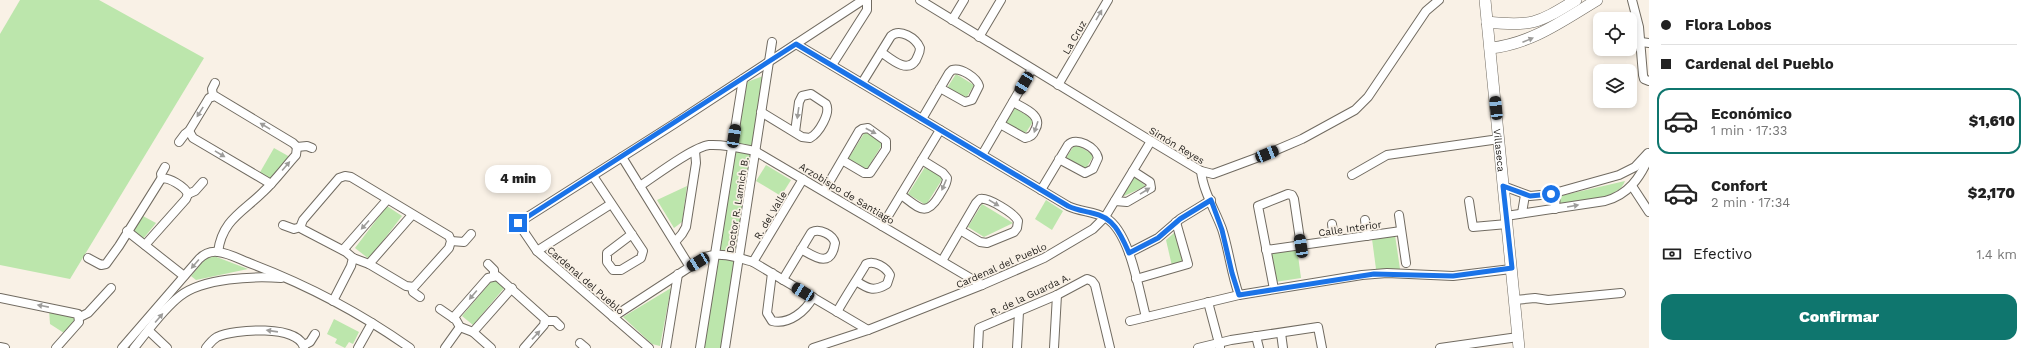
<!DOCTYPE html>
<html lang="es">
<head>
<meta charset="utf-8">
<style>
	body { margin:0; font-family:"Work Sans",sans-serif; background:#f2f2f2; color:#222; height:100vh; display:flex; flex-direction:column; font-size:15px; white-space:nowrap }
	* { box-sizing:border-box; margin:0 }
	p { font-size:13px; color:#767676 }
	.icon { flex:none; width:22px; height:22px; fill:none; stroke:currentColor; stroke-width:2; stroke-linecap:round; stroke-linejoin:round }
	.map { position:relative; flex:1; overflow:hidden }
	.panel { display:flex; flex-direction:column; background:#fff; width:380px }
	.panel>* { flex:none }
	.top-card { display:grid; align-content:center; height:88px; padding:0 12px; background:#fff }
	.buttons { position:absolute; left:1593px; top:12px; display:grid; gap:8px }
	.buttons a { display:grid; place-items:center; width:44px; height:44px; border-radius:8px; background:#fff; box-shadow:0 2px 6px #0003; font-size:20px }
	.end { position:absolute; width:18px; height:18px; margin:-9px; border:5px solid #1a73e8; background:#fff; box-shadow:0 0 0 2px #fff }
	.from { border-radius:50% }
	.bubble { position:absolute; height:28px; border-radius:12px; background:#fff; box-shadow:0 2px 6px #0003; font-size:13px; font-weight:800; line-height:28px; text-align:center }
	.car { position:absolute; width:12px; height:24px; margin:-12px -6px; border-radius:5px; box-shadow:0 0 3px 1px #0007; background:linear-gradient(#222 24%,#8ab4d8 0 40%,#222 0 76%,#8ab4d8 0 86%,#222 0) }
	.top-card b { display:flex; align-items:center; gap:14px; height:38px; font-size:15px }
	.top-card b+b { border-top:1px solid #e0e0e0 }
	.top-card i { width:10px; height:10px; background:#222 }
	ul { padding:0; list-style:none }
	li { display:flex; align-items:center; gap:12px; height:66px; margin:0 8px 6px; padding:0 4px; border:2px solid transparent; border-radius:12px }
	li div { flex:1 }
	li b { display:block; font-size:15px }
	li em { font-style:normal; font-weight:800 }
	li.on { border-color:#0f766e }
	li>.icon { width:36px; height:36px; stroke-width:1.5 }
	.pay { display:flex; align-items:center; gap:10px; height:44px; padding:0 12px; font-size:15px }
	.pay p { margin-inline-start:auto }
	.button { display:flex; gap:8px; margin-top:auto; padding:8px 12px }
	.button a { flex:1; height:46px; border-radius:12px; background:#0f766e; color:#fff; font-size:16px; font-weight:800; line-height:46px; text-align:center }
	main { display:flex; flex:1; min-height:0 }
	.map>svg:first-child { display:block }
</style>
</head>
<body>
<main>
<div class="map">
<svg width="1649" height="348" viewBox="0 0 1649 348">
	<rect width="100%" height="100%" fill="#f9f1e6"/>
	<g fill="#bce6ac">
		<path d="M20 0H99L204 58 70 279 0 265V34Z"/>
		<path d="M956 74 974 85 965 100 947 88Z"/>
		<path d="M763 76 721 348H704L747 82Z"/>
		<path d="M1015 108 1034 120 1025 134 1006 123Z"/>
		<path d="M865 132 883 143 866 171 848 159Z"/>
		<path d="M1075 144 1094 155 1085 170 1066 158Z"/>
		<path d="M274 148 290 157 269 180 259 174Z"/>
		<path d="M766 165 791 180 781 196 756 181Z"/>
		<path d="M925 167 943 178 926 205 908 194Z"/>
		<path d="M1133 176 1146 186 1124 196 1122 195Z"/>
		<path d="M1625 181C1619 200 1578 201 1560 204V196Z"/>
		<path d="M687 186 682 222 674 228 657 200Z"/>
		<path d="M1046 200 1063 211 1052 230 1035 219Z"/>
		<path d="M982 204 1013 223 984 237 968 227Z"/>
		<path d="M387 206 402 216 369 259 355 248Z"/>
		<path d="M141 215 156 223 143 239 131 230Z"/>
		<path d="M1175 232 1183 263 1172 266 1166 240Z"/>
		<path d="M1395 235 1400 269H1376L1372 239Z"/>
		<path d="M1297 248 1301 278 1275 282 1271 253Z"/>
		<path d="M214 256 248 269 196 280 191 276 205 259Z"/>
		<path d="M494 278 505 287 473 325 462 316Z"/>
		<path d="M671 288 660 346 652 344 623 317Z"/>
		<path d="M49 310 75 317 74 322 64 333 50 324Z"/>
		<path d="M334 319 359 332 353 344 349 342 345 348 335 343 337 339 327 334Z"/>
	</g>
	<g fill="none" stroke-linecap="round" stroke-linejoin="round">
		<g stroke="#716b61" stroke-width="10">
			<g id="street">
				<path d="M920 0 1146 138 1201 171 1213 174 1267 154 1302 139 1355 110 1368 97 1426 11 1439 0"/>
				<path d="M1632 0 1639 27 1643 75 1644 79 1649 81"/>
				<path d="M952 20 964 0"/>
				<path d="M979 37 1001 0"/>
				<path d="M1641 42 1649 43"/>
				<path d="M796 44 1068 206C1080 212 1094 211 1106 218 1130 232 1139 291 1146 317"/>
				<path d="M832 65 867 10V0"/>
				<path d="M862 83 891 36C900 28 916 38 920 48 920 53 918 55 916 60 907 74 891 59 881 52"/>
				<path d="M1058 85 1108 0"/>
				<path d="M213 96 212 89 215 83"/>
				<path d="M761 112 802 137 810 138C819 133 831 113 826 104L811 94 802 96 799 102 795 132"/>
				<path d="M922 119 949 73 952 70C961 67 977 78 979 86L972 100 965 102 940 88"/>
				<path d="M1000 124 1025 138C1031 137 1033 135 1035 130 1044 115 1023 108 1013 102"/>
				<path d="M189 131 193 138 271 184"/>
				<path d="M179 142 185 134 189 131 209 98 215 96 293 143 297 147"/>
				<path d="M297 147 307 146 312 148"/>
				<path d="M982 155 1032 69"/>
				<path d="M622 157 690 267"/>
				<path d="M1201 171C1203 191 1215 210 1222 229 1229 250 1231 273 1239 295"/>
				<path d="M1352 175 1387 155 1499 139"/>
				<path d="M345 176 351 177 449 236 451 241 449 248 414 287 406 286 369 264 353 258 346 252 302 229 301 225 303 220 339 178Z"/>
				<path d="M593 176 643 251 641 258 621 270H613L607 262V253L632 234"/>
				<path d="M162 178 161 174 165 167"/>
				<path d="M640 186C655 176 693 147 709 145 724 144 741 148 755 151L982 285"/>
				<path d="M1503 186 1530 196 1551 194 1619 175 1635 167 1648 153"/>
				<path d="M1632 186 1649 212"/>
				<path d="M1041 190 1068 145C1076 136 1096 147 1098 158L1093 169 1085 173 1059 159"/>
				<path d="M824 191 859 131 862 129 868 128 886 141V149L870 173H864L842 160"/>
				<path d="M188 194 195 191 203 182"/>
				<path d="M901 195C918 206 925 219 939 196 942 190 947 185 947 178L943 173 922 160"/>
				<path d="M1115 201 1127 202 1151 188 1150 182 1133 171"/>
				<path d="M1469 201 1473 227 1507 224"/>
				<path d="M1555 209 1556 192"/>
				<path d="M1522 213 1525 195"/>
				<path d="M1399 215 1406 263"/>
				<path d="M1506 216 1605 201C1628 195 1640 178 1649 157"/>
				<path d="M1365 220 1367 236"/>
				<path d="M1332 224 1334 240"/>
				<path d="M283 225 294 229 301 227"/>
				<path d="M882 226 940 130"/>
				<path d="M127 231 184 276"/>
				<path d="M451 241 464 242 471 234"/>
				<path d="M675 242 682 234 686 227 696 163 695 151"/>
				<path d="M145 245 186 199 188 194"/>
				<path d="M343 250 387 200"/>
				<path d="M1266 250 1401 231"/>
				<path d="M537 251 611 204"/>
				<path d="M218 252C222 220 243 212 263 192 275 181 285 167 296 155L297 147"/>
				<path d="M1129 253 1158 238 1180 219 1211 200"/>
				<path d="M88 258 101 265 106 264 119 246 161 179C168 176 185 187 188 194"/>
				<path d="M942 261 976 203 980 199C988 197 1014 213 1018 221L1017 228 1014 232 987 243 980 242 960 230"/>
				<path d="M753 262 803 179"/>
				<path d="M369 264 412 215"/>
				<path d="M488 264 494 270V275"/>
				<path d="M772 273 767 313 772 321C789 325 806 311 813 297"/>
				<path d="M1136 279 1188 264 1176 222"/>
				<path d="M783 280 785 276 811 233 812 232C820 228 833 235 835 243 831 269 815 257 801 249"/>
				<path d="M412 287 413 292 420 297"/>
				<path d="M1274 289 1258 206 1288 194 1292 195 1294 199 1301 246"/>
				<path d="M0 298 78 314 79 322 56 348"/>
				<path d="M1515 300 1535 298 1548 300 1621 293"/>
				<path d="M333 301 351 266 353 258"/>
				<path d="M1208 302 1220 347"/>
				<path d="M440 309 456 320 460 327 473 332 491 348"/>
				<path d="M837 312C846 296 856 281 865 266L866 264C874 260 886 267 890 275L887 284C874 292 868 289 856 281"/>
				<path d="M80 317 88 313 111 288"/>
				<path d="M613 317 705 257C720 251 739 258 753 262L868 330"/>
				<path d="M453 318 488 278 497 276 545 319 544 325 524 348"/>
				<path d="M545 321H555L560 326"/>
				<path d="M1130 321 1239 295 1362 275 1387 273 1453 276 1511 269"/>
				<path d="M149 331 167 348"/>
				<path d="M473 332 512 288"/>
				<path d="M1281 333 1283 348"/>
				<path d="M1256 336 1259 348"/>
				<path d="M580 343 586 348"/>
				<path d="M304 345 310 342 315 334"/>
				<path d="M0 347 5 348"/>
				<path d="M122 348 199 259C204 254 210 251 218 252 229 253 241 260 252 264 307 285 362 314 410 348"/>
				<path d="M134 348C148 331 162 310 180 296 203 278 253 276 281 278"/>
				<path d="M206 348C209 344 212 340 217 337 234 329 299 324 304 348"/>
				<path d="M358 348 372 323"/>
				<path d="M445 348 460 327"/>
				<path d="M649 348 537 251 518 223 674 124 863 0"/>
				<path d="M666 348 678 274"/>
				<path d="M700 348 743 79"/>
				<path d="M725 348 772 42"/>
				<path d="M813 348 868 330 982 285 1044 258 1093 229 1105 217 1151 141"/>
				<path d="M978 348 979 328 1057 295 1087 279 1092 281 1095 285 1110 348"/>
				<path d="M1017 348 1019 312"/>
				<path d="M1054 348 1057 295"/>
				<path d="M1198 348 1231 340 1318 327 1322 348"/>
				<path d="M1440 348 1518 337"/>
			</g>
		</g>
		<g stroke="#716b61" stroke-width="12">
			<g id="secondary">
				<path id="s1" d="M1485 0 1519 348"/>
				<path d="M1487 22C1533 27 1538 23 1576 0"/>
				<path d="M1490 48C1531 44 1562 21 1597 0"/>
			</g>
		</g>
		<use href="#street" stroke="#fff" stroke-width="8"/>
		<use href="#secondary" stroke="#fff" stroke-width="11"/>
	</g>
	<defs><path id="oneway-solid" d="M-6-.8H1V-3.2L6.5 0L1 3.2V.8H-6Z"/></defs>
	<g fill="#9d9c9a">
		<use href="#oneway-solid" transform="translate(1099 15) rotate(-60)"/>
		<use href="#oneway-solid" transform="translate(1528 40) rotate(-22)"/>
		<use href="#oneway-solid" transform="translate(200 112) rotate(122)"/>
		<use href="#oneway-solid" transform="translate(798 113) rotate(98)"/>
		<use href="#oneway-solid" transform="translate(265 126) rotate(-149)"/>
		<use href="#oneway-solid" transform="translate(1036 127) rotate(109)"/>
		<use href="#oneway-solid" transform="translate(871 131) rotate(28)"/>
		<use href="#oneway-solid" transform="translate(220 154) rotate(31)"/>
		<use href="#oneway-solid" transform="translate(286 166) rotate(-49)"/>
		<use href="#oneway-solid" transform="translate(944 185) rotate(113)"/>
		<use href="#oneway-solid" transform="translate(1145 191) rotate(-32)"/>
		<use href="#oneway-solid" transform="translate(994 203) rotate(31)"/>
		<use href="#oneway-solid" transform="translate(1573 206) rotate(-10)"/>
		<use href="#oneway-solid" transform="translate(365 225) rotate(132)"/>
		<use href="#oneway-solid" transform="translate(195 264) rotate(131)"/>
		<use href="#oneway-solid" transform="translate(473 295) rotate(130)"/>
		<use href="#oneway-solid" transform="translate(43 306) rotate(-169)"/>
		<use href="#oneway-solid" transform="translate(159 318) rotate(-49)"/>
		<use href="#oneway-solid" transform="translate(272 331) rotate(-172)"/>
		<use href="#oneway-solid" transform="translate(536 335) rotate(-47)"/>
	</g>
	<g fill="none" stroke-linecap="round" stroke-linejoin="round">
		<path stroke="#1a73e8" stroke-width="5" d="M518 223 796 44 1068 206C1076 210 1084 211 1092 213 1114 217 1121 235 1129 253L1158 238 1180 219 1211 200 1222 230 1232 273 1239 295 1374 274 1453 276 1512 268 1503 186 1530 196 1551 194"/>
	</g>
	<g text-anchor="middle" stroke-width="3.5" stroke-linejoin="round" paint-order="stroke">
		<g font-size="10" fill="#25221e" stroke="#f9f1e6">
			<text transform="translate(1074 37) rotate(-60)" y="4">La Cruz</text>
			<text transform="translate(1177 145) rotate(31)" y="4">Simón Reyes</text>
			<text dy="4" stroke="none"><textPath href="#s1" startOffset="151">Villaseca</textPath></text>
			<text transform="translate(847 193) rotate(31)" y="4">Arzobispo de Santiago</text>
			<text transform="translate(737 205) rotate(-81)" y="4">Doctor R. Lamich B.</text>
			<text transform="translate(770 215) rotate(-59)" y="4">R. del Valle</text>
			<text transform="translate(1350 228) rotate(-8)" y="4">Calle Interior</text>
			<text transform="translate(1001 265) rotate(-24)" y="4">Cardenal del Pueblo</text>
			<text transform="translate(586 280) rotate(41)" y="4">Cardenal del Pueblo</text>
			<text transform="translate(1030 294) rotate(-25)" y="4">R. de la Guarda A.</text>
		</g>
	</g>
</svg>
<div class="buttons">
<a><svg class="icon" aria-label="locate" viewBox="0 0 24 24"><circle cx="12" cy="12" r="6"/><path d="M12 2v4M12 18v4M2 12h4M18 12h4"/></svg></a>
<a><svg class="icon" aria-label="layers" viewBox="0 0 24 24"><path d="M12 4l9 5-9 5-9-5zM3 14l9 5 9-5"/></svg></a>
</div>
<i class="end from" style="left:1551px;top:194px"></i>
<i class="end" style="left:518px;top:223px"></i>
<div class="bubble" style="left:485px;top:165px;width:66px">4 min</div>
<i class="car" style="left:1024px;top:83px;rotate:211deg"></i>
<i class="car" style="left:1496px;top:108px;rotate:354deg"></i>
<i class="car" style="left:734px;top:136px;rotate:9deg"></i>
<i class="car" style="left:1267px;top:154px;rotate:68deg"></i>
<i class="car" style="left:1301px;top:246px;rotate:351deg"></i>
<i class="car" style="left:698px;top:262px;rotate:239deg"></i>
<i class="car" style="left:803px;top:292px;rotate:301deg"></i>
</div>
<section class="panel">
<div class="top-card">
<b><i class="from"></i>Flora Lobos</b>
<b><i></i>Cardenal del Pueblo</b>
</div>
<ul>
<li class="on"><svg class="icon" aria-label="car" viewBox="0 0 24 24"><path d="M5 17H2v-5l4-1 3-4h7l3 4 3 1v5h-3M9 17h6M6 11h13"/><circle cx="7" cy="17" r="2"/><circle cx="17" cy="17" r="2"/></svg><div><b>Económico</b><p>1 min · 17:33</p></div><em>$1,610</em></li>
<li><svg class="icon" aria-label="car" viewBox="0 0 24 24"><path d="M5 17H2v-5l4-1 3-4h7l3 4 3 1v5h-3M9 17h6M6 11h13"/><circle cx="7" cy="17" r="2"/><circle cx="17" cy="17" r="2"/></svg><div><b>Confort</b><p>2 min · 17:34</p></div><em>$2,170</em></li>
</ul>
<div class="pay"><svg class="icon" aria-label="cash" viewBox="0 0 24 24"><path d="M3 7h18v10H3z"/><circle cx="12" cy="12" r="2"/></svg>Efectivo<p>1.4 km</p></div>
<div class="button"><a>Confirmar</a></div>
</section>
</main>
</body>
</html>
